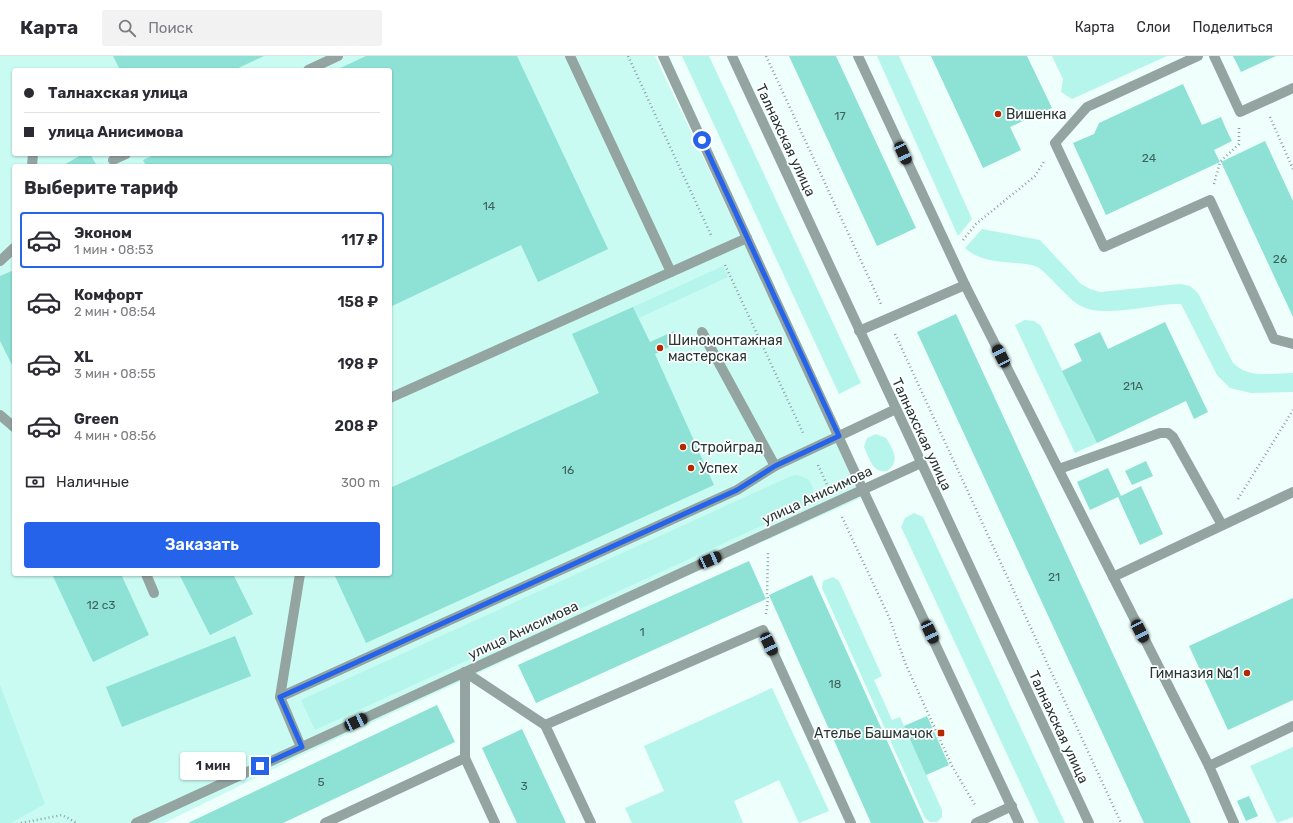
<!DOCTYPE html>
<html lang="ru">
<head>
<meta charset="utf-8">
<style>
	body { margin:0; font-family:Rubik,sans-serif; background:#f2f2f3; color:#2b2b33; height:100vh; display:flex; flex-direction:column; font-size:15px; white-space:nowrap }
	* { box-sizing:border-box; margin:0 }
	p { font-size:13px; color:#7c7c81 }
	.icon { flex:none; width:22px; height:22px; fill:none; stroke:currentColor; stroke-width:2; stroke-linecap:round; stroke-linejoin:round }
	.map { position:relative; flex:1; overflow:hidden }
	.side { position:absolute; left:12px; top:108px; width:380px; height:412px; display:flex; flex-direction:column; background:#fff; border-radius:4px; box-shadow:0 1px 3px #0004 }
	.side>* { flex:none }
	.hud { position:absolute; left:12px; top:12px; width:380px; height:88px; border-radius:4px; box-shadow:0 1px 3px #0004; display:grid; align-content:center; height:88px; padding:0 12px; background:#fff }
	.end { position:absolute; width:18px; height:18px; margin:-9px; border:5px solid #2563eb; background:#fff; box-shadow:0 0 0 2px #fff }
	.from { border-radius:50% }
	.bubble { position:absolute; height:28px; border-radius:4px; background:#fff; box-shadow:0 1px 3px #0004; font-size:13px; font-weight:600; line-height:28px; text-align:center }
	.car { position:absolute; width:12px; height:24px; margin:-12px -6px; border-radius:5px; box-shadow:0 0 3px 1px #0007; background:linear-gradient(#222 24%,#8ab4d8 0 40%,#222 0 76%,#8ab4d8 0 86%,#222 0) }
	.hud b { display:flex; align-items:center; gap:14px; height:38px; font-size:15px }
	.hud b+b { border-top:1px solid #e1e1e2 }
	.hud i { width:10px; height:10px; background:#2b2b33 }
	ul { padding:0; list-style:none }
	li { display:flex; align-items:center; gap:12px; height:56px; margin:0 8px 6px; padding:0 4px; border:2px solid transparent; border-radius:4px }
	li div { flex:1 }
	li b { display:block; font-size:15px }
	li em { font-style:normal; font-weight:600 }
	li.active { border-color:#2563eb }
	li>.icon { width:36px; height:36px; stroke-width:1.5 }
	h2 { padding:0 12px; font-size:18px; line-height:48px }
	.pay { display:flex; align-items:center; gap:10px; height:44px; padding:0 12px; font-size:15px }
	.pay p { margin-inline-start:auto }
	.primary-button { display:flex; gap:8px; margin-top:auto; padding:8px 12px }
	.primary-button a { flex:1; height:46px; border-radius:4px; background:#2563eb; color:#fff; font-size:16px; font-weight:600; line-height:46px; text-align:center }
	header { display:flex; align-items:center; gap:24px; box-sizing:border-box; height:56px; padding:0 20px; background:#fff; border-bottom:1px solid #e1e1e2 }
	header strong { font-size:19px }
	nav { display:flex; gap:22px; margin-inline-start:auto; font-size:14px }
	.search { width:280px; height:36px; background:#f2f2f3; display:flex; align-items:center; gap:10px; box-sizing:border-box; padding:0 14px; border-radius:4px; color:#7c7c81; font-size:15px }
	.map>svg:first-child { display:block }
</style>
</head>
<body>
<header>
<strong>Карта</strong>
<div class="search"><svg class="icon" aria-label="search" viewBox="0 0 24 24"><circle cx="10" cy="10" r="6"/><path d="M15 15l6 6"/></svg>Поиск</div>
<nav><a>Карта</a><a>Слои</a><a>Поделиться</a></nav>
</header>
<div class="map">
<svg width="1293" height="767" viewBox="0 0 1293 767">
	<rect width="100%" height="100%" fill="#effffc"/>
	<path fill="#c9fbf3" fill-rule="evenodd" d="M0 0H655L745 190 861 442 711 509 300 700 164 767H0ZM14 14H390V98H14ZM14 110H390V518H14Z"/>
	<g fill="#b6f5eb">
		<path d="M682 0H709L861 327 839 338Z"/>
		<path d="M877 0H899L972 163 958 180Z"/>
		<path d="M1052 0H1167L1072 43 1061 36 1063 23Z"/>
		<path d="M982 173 1040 184 1081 228 1090 233 1100 236 1180 228 1190 230 1198 237 1233 307C1248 323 1273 317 1293 317V336L1251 337 1230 332 1217 319 1181 248C1154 247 1104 263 1081 250 1067 243 1044 212 1035 210 1011 204 985 210 965 192Z"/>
		<path d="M723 210 728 221 639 262 633 251Z"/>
		<path d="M1025 264 1034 265 1041 270 1097 387 1075 397 1015 269Z"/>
		<path d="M876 378 886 382C893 393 901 406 887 415 872 417 870 403 864 391L867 382Z"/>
		<path d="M797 419 808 423C816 433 814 442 805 450L315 674 301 644 791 420Z"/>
		<path d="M914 457 923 461 1065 767H1039L903 475 901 471 905 462Z"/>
		<path d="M833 521 839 525 882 620 874 624 892 664 900 661 942 754V761L937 766H930L925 762 822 532 823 525Z"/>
		<path d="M0 629 45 748 11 767H0Z"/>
		<path d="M772 632 829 755 799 767 779 724 734 745 743 767H632L625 752 664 735 644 690Z"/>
		<path d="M1293 691V761L1277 767 1250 710Z"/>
	</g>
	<g fill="#8de1d5">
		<path d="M113 0H264L234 14H120Z"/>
		<path d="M366 0H517L608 193 538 226 521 189 390 251V110H146L143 104 156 98H390V14H336Z"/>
		<path d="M789 0H836L916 172 877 190Z"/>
		<path d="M931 0H1027L1052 52 1010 71 1021 94 983 112Z"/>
		<path d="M1233 0H1276L1241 16Z"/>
		<path d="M1183 28 1202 69 1221 61 1226 73 1232 85 1214 94 1220 106 1106 159 1073 87 1094 78 1099 67Z"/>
		<path d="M1265 85 1293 145V261L1221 106Z"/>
		<path d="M83 98H90L97 110H62Z"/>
		<path d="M14 214V308L12 309 0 285V220Z"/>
		<path d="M633 251 650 286 674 275 679 286 655 298 714 429 366 587 334 518H390V432L599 337 572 278Z"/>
		<path d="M956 258 1191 767H1144L917 276Z"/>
		<path d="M1165 266 1208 356 1194 363 1186 345 1097 387 1062 315 1082 305 1074 288 1100 276 1108 293Z"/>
		<path d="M1146 405 1153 420 1132 429 1125 415Z"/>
		<path d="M1108 412 1121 440 1141 430 1163 478 1140 489 1118 441 1090 454 1077 426Z"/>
		<path d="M749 505 766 543 536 647 518 609Z"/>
		<path d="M52 518H121L149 579 93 606Z"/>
		<path d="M179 518H233L253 558 210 579Z"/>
		<path d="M812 519 902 718 924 767H871L769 539Z"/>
		<path d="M1293 542V644L1228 674 1189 590Z"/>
		<path d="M235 580 251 620 122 671 106 631Z"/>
		<path d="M437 649 455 686 283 767H188Z"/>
		<path d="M927 660 949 709 926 719 904 670Z"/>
		<path d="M522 673 566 767H517L482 692Z"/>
		<path d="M1249 740 1258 760 1246 765 1237 745Z"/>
	</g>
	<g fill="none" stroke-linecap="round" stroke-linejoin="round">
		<g stroke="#8f9f9c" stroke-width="2.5" stroke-dasharray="1 3" stroke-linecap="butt">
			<path d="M628 0 711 179"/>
			<path d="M766 0 881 248"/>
			<path d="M1270 61 1293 113"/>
			<path d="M1214 128 1220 106 1239 88V72"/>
			<path d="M963 184 976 168 1035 120 1045 104"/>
			<path d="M725 209 804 379"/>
			<path d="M895 278 1121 767"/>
			<path d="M818 409 828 431"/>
			<path d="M1238 443 1293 354"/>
			<path d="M842 461 889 561 906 609 952 710 975 749"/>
			<path d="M766 558 768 543 767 539 768 496"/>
			<path d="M21 767 62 759 77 767"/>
		</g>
		<g stroke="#93a4a1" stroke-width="10">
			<path d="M570 0 671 216"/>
			<path d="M858 0 965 229 1209 710 1234 767"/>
			<path d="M1198 0 1087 51 1055 87 1104 191 1210 144 1274 283 1293 288"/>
			<path d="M1214 0 1240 56 1293 32"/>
			<path d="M308 14 338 0"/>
			<path d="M113 104 126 98"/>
			<path d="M32 110 33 98"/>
			<path d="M0 205 14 192"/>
			<path d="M859 275 965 229"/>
			<path d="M702 276 775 410 839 380"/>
			<path d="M390 342 747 182"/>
			<path d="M0 359 14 371"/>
			<path d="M1059 413 1160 377H1168L1173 381 1222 469"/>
			<path d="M146 518 154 537"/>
			<path d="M300 518 280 641 301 691"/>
			<path d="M1113 521 1293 436"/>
			<path d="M465 616 545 669 591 767"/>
			<path d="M465 616V702L495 767"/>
			<path d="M280 641 737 434 775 410"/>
			<path d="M545 669 763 574 851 767"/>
			<path d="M1209 710 1293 670"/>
			<path d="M325 767 465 702"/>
			<path d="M976 767 1012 750"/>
		</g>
		<g stroke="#93a4a1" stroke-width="10">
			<path d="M663 0 863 434 1019 767"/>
			<path d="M732 0 1089 767"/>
			<path d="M839 380 896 353"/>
			<path d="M136 767 921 407"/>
		</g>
	</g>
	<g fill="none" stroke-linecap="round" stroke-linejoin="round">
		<path stroke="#2563eb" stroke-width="5" d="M260 710 302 691 280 641 737 434 775 410 839 380 702 84"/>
	</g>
	<g fill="#b42902" stroke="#fff" stroke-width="1.5">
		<circle cx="998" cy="58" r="4"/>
		<circle cx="660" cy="292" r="4"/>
		<circle cx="683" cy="391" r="4"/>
		<circle cx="691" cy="412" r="4"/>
		<circle cx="1247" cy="617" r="4"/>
		<rect x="937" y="673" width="8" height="8" rx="2"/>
	</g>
	<g text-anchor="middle" stroke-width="3.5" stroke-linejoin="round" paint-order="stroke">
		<g font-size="12" fill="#40625c">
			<text x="840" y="64">17</text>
			<text x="1149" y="106">24</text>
			<text x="489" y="154">14</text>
			<text x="1280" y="207">26</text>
			<text x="1133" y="334">21А</text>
			<text x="568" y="418">16</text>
			<text x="1054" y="525">21</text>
			<text x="101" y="553">12 с3</text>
			<text x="642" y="580">1</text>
			<text x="835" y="632">18</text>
			<text x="321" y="730">5</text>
			<text x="524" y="734">3</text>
		</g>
		<g font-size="14" fill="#273734" stroke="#fff" text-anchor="start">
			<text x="1006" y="63">Вишенка</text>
			<text x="668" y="289">Шиномонтажная<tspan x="668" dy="16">мастерская</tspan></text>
			<text x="691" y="396">Стройград</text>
			<text x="699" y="417">Успех</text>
			<text x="1239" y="622" text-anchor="end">Гимназия №1</text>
			<text x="933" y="682" text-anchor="end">Ателье Башмачок</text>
		</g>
		<g font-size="14" fill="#273734" stroke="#fff">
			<text transform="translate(786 84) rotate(65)" y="5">Талнахская улица</text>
			<text transform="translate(922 378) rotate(65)" y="5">Талнахская улица</text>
			<text transform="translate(817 439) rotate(-25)" y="5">улица Анисимова</text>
			<text transform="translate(523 574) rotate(-25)" y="5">улица Анисимова</text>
			<text transform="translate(1059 671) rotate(65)" y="5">Талнахская улица</text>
		</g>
	</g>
</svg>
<i class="end from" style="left:702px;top:84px"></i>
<i class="end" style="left:260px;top:710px"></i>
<div class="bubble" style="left:180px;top:696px;width:66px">1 мин</div>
<i class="car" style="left:903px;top:97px;rotate:155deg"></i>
<i class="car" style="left:1001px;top:300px;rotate:333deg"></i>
<i class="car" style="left:710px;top:504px;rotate:66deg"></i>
<i class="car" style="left:1140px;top:575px;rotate:153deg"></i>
<i class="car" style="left:930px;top:576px;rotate:155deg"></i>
<i class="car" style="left:769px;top:588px;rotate:155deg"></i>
<i class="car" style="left:356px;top:666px;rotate:65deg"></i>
<div class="hud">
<b><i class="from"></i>Талнахская улица</b>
<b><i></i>улица Анисимова</b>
</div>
<section class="side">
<h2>Выберите тариф</h2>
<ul>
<li class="active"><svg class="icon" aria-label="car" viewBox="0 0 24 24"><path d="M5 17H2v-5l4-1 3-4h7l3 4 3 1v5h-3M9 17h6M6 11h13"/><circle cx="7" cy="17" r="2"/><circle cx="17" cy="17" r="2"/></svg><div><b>Эконом</b><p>1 мин · 08:53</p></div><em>117 ₽</em></li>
<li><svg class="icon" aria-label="car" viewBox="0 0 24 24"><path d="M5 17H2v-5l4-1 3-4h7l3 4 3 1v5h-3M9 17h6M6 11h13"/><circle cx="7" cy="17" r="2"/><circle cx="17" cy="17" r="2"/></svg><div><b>Комфорт</b><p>2 мин · 08:54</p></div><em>158 ₽</em></li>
<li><svg class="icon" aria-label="car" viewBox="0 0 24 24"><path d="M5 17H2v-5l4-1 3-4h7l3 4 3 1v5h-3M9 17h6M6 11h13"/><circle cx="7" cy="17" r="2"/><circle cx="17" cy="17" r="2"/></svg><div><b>XL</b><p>3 мин · 08:55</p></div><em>198 ₽</em></li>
<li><svg class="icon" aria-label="car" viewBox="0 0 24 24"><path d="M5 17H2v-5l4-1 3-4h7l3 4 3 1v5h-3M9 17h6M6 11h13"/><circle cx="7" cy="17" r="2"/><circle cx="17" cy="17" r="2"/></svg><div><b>Green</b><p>4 мин · 08:56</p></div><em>208 ₽</em></li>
</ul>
<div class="pay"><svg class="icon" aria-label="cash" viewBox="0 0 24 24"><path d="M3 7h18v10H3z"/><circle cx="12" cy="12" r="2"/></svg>Наличные<p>300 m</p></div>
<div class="primary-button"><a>Заказать</a></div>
</section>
</div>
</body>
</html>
